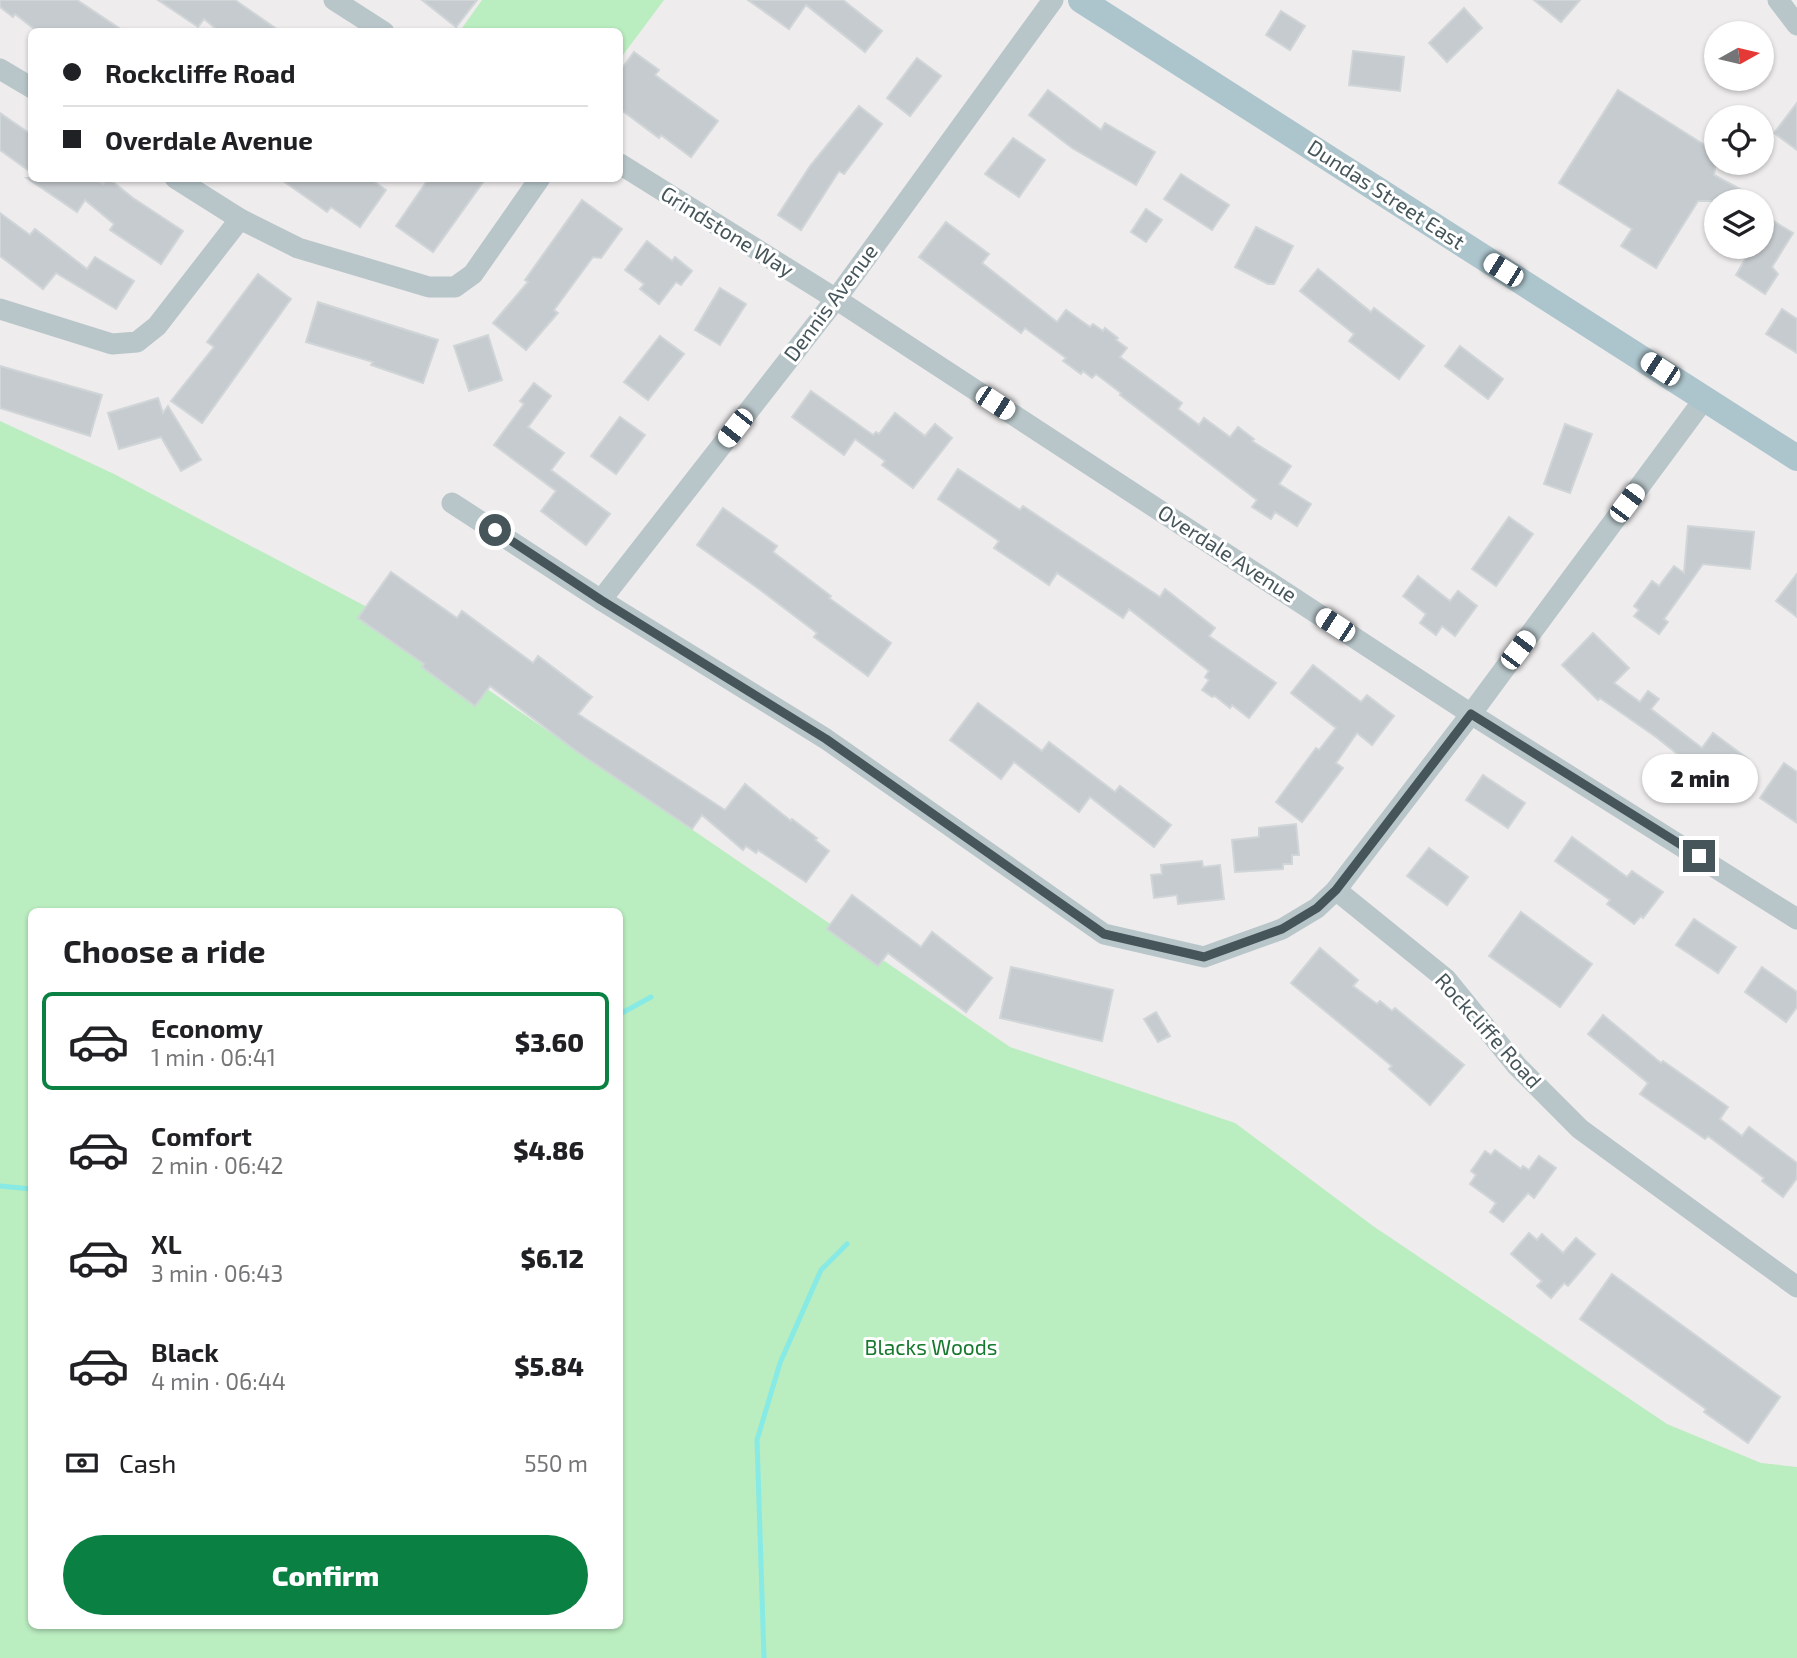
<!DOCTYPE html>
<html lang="en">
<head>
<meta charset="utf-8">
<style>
	body { margin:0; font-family:"Exo 2",sans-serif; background:#f6f6f6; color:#202124; height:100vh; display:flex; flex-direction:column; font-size:26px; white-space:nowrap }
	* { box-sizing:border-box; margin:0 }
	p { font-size:23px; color:#757577 }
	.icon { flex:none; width:38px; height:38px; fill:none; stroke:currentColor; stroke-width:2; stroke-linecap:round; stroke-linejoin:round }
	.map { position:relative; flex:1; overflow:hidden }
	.side { position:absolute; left:28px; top:908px; width:595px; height:721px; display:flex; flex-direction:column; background:#fff; border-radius:10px; box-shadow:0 2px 5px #0004 }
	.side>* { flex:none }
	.top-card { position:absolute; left:28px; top:28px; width:595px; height:154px; border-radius:10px; box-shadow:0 2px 5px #0004; display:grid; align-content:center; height:154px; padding:0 35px; background:#fff }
	.needle { width:46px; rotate:82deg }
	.tools { position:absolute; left:1704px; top:21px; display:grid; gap:14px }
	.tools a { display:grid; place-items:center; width:70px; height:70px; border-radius:50%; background:#fff; box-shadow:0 2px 5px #0004; font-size:35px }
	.end { position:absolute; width:32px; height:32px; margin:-16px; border:9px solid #45555a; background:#fff; box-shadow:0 0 0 4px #fff }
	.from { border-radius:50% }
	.bubble { position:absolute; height:49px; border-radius:24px; background:#fff; box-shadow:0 2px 5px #0004; font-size:23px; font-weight:800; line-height:49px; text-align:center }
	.car { position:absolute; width:21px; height:42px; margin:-21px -10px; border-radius:9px; box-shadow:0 0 5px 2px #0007; background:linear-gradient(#fff 24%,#345 0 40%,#fff 0 76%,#345 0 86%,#fff 0) }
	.top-card b { display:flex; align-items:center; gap:24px; height:66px; font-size:26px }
	.top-card b+b { border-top:2px solid #e0e0e0 }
	.top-card i { width:18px; height:18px; background:#202124 }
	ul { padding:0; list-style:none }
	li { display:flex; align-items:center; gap:21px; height:98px; margin:0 14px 10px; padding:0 21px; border:4px solid transparent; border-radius:10px }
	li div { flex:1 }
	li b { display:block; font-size:26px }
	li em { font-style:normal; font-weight:800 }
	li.active { border-color:#0b8043 }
	li>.icon { width:63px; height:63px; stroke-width:1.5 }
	h2 { padding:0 35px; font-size:32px; line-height:84px }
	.pay { display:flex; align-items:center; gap:18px; height:77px; padding:0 35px; font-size:26px }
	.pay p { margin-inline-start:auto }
	.cta { display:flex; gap:14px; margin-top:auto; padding:14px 35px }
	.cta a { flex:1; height:80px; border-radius:42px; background:#0b8043; color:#fff; font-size:28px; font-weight:800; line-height:80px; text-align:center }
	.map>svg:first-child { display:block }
</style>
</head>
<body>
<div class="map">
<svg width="1797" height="1658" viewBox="0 0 1797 1658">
	<rect width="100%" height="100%" fill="#efeced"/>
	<g fill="#baedc0" fill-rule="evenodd">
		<path d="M482 0H664L620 59V32L460 31Z"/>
		<path d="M0 421 112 473 367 607 1010 1047 1235 1123 1373 1226 1667 1424 1761 1463 1797 1467V1658H0ZM32 912H620V1626H32Z"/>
	</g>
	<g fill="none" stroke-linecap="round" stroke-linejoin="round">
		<g stroke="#88eae4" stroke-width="5">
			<path d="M620 1014 651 997"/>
			<path d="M0 1186 32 1189"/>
			<path d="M764 1658 757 1440 780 1363 821 1270 847 1244"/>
		</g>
	</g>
	<g fill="#c6cbcf" stroke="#d0d5d8" stroke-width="2">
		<path d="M0 0H77L125 32H38L15 14 13 17 0 7Z"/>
		<path d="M158 0H235L281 32H220L204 19 198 27Z"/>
		<path d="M422 0H477L456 27Z"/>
		<path d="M748 0H843L882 31 865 52 806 5 789 29Z"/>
		<path d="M1534 0H1580L1561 22Z"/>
		<path d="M1464 8 1482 28 1447 62 1429 43Z"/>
		<path d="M1281 11 1305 26 1290 50 1266 35Z"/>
		<path d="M1353 51 1404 57 1400 91 1349 85Z"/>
		<path d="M634 52 659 70 655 75 718 121 691 157 661 135 659 138 620 109V71Z"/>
		<path d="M917 58 941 76 910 116 887 98Z"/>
		<path d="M1048 90 1101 130 1105 123 1155 152 1136 185 1072 148 1029 115Z"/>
		<path d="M1618 90 1717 153 1714 175 1762 201H1698L1656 268 1621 246 1632 229 1559 183Z"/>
		<path d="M1797 103V150L1774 133Z"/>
		<path d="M859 106 882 124 844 174 839 171 801 230 778 215 810 166Z"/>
		<path d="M0 113 32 135V173L0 150Z"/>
		<path d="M1013 138 1045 160 1019 197 985 174Z"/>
		<path d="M1181 174 1229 205 1212 230 1164 199Z"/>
		<path d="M27 178H95L103 184 108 178 133 198 183 231 161 264 110 230 114 224 85 200 77 212Z"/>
		<path d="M279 178H369L386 190 360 227 331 207 327 212Z"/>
		<path d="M429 178H486L433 252 396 226Z"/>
		<path d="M582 200 622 229 601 258 593 257 554 310 558 313 526 350 493 323 528 282 525 280Z"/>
		<path d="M1146 209 1162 220 1146 242 1131 232Z"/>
		<path d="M0 213 30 235 35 229 87 269 95 257 134 281 116 309 56 273 43 289 0 256Z"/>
		<path d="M1762 214 1793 233 1772 267 1778 274 1765 294 1736 275 1747 256 1733 247H1762Z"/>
		<path d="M946 222 989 254 982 263 1057 322 1066 310 1090 327 1093 324 1103 331 1105 328 1118 338 1116 340 1127 348 1120 357 1182 403 1178 409 1199 425 1204 418 1230 437 1238 427 1254 439 1252 441 1291 466 1279 484 1311 504 1297 526 1275 512 1271 519 1252 507 1257 500 1120 395 1121 393 1096 374 1092 378 1083 371 1081 374 1063 361 1066 358 1025 328 1021 333 919 257Z"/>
		<path d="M1256 227 1293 246 1274 284H1268L1235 267Z"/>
		<path d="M647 241 672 261 675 257 692 271 681 285 676 282 659 304 640 289 644 284 625 270Z"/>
		<path d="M1318 269 1371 312 1374 308 1424 346 1399 379 1349 341 1354 334 1300 291Z"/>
		<path d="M258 274 291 299 202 423 171 401 214 347 207 342Z"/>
		<path d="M720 288 746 304 720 345 695 330Z"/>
		<path d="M318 302 438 340 423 383 371 365 373 362 306 342Z"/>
		<path d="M1782 309 1797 319V353L1766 334Z"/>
		<path d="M488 335 502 380 469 391 454 346Z"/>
		<path d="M660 336 684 354 648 400 624 382Z"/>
		<path d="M1460 346 1503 379 1488 399 1445 366Z"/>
		<path d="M0 366 102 395 90 436 0 408Z"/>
		<path d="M534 383 551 396 528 427 564 453 551 470 610 514 586 545 541 511 556 491 494 445 524 404 520 401Z"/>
		<path d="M811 391 873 435 876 432 879 434 895 413 925 436 935 424 952 438 913 488 882 465 885 461 855 439 844 455 792 417Z"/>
		<path d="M158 398 163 413 168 406 201 460 181 471 161 437 119 449 108 413Z"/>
		<path d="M620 417 645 435 616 474 591 456Z"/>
		<path d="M1565 424 1592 434 1570 493 1544 484Z"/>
		<path d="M958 469 1020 510 1023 506 1160 597 1165 589 1215 628 1209 636 1276 683 1249 718 1232 705 1230 708 1215 696 1212 697 1202 690 1209 680 1205 677 1209 671 1129 609 1123 618 1057 573 1049 585 994 548 999 541 938 499Z"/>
		<path d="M723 508 777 546 773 552 831 596 829 598 891 643 868 676 814 637 817 633 759 589 697 545Z"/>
		<path d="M1509 517 1533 534 1496 586 1472 569Z"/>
		<path d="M1688 526 1754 532 1750 569 1703 564 1664 619 1668 622 1659 634 1634 616 1639 610 1634 606 1652 581 1659 586 1674 566 1684 573Z"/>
		<path d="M391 572 457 618 462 611 533 663 538 656 592 697 578 714 725 810 745 784 791 821 792 819 817 838 815 840 829 851 806 882 758 850 756 853 746 846 743 850 702 815 692 829 579 753 490 686 475 706 422 667 424 664 358 618Z"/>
		<path d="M1797 574V617L1776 601Z"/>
		<path d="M1418 576 1450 601 1458 591 1477 606 1455 636 1442 626 1436 635 1420 623 1426 614 1403 596Z"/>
		<path d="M1593 633 1629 668 1614 683 1640 702 1648 691 1659 699 1651 709 1702 748 1713 733 1748 759 1724 791 1656 737 1600 698 1598 700 1562 665Z"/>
		<path d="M1313 665 1361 702 1367 695 1394 716 1372 745 1357 733 1336 763 1343 768 1302 822 1276 802 1316 748 1319 750 1336 728 1291 693Z"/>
		<path d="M978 703 1042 751 1049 742 1115 792 1120 786 1171 825 1154 847 1090 797 1079 812 1014 762 1001 779 950 740Z"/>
		<path d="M1784 763 1797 772V823L1760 798Z"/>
		<path d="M1483 775 1525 803 1508 828 1466 800Z"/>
		<path d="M1296 824 1299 855H1292V864H1283V869L1235 872 1232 840 1259 837V828Z"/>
		<path d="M1572 837 1627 877 1632 871 1663 892 1643 918 1641 916 1634 924 1607 904 1610 900 1555 861Z"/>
		<path d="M1429 848 1468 877 1447 905 1407 876Z"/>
		<path d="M1202 861 1203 867 1220 865 1224 899 1178 904 1177 895 1154 898 1151 875 1162 874 1161 865Z"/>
		<path d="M852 895 921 947 932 932 992 978 966 1012 888 953 878 966 827 929Z"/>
		<path d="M1521 912 1592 964 1560 1007 1489 956Z"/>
		<path d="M1694 919 1736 947 1718 973 1676 945Z"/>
		<path d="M1320 948 1358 980 1353 986 1377 1004 1380 1001 1392 1011 1395 1008 1464 1065 1430 1105 1389 1069 1392 1066 1291 983Z"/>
		<path d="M1011 967 1113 990 1102 1041 1000 1018Z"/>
		<path d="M1762 967 1797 992V1007L1786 1022 1745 992Z"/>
		<path d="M1156 1012 1170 1036 1158 1042 1144 1019Z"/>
		<path d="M1603 1015 1661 1063 1663 1061 1728 1107 1720 1119 1742 1136 1749 1127 1797 1163V1178L1783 1197 1762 1181 1764 1178 1708 1136 1705 1139 1640 1094 1648 1083 1588 1034Z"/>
		<path d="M1495 1150 1521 1169 1523 1166 1529 1170 1539 1156 1556 1168 1534 1198 1528 1193 1503 1222 1490 1212 1496 1203 1470 1184 1476 1175 1471 1171 1485 1151 1491 1155Z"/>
		<path d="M1529 1233 1537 1240 1542 1234 1563 1253 1576 1238 1595 1254 1568 1286 1564 1283 1551 1298 1537 1286 1542 1281 1511 1254Z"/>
		<path d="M1612 1274 1780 1397 1748 1443 1704 1412 1706 1409 1580 1319Z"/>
	</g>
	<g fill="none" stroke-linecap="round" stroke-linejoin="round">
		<g stroke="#b8c6ca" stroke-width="21">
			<path d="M334 0 384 32"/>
			<path d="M1778 0 1797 25"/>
			<path d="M0 69 32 88"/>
			<path d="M620 164 836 299 1471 714 1797 919"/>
			<path d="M175 178 240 219 298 248 429 287H455L473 274 540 178"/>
			<path d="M0 309 112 344 137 342 157 326 240 219"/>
			<path d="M452 503 601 600 826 739 1104 934 1204 957 1282 929 1317 908 1336 890 1471 714 1705 398"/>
			<path d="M601 600 836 299 1053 0"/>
			<path d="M1336 890 1446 979 1517 1066 1580 1129 1797 1287"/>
		</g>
		<path stroke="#acc5cc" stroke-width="26" d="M1081 0 1797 458"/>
	</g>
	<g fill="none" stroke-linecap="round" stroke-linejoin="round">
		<path stroke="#45555a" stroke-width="9" d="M495 530 601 600 826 739 1104 934 1204 957 1282 929 1317 908 1336 890 1471 714 1699 856"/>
	</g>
	<g text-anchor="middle" stroke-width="6" stroke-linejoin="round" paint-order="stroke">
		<g font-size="21" fill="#45555a" stroke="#fff">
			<text transform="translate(1386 195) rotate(33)" y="7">Dundas Street East</text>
			<text transform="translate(727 232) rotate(32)" y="7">Grindstone Way</text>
			<text transform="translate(831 303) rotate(-53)" y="7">Dennis Avenue</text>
			<text transform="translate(1227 554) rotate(33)" y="7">Overdale Avenue</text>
			<text transform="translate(1488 1031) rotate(48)" y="7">Rockcliffe Road</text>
		</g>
		<g font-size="21" fill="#17792e" stroke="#fff">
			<text x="931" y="1355">Blacks Woods</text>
		</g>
	</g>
</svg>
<div class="tools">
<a><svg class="needle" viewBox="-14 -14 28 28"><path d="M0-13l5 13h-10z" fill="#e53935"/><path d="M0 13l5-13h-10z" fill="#757577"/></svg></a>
<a><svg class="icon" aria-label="locate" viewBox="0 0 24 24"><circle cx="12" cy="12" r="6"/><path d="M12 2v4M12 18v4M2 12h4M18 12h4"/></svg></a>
<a><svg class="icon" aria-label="layers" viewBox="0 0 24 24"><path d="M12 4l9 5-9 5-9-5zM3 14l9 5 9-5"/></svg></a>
</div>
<i class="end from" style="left:495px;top:530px"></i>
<i class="end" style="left:1699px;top:856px"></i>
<div class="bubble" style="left:1642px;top:754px;width:116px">2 min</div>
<i class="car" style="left:1503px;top:270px;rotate:302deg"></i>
<i class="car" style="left:1660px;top:369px;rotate:303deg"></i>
<i class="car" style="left:995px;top:403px;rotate:123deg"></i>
<i class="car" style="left:735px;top:428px;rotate:218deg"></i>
<i class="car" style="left:1627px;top:503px;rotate:37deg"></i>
<i class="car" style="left:1335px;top:625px;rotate:303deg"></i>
<i class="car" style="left:1518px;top:650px;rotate:37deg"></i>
<div class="top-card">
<b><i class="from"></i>Rockcliffe Road</b>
<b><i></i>Overdale Avenue</b>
</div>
<section class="side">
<h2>Choose a ride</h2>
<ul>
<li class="active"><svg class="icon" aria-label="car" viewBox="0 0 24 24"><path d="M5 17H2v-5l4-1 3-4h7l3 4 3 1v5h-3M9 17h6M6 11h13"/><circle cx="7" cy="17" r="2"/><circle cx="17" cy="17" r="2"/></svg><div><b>Economy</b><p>1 min · 06:41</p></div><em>$3.60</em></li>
<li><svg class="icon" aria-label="car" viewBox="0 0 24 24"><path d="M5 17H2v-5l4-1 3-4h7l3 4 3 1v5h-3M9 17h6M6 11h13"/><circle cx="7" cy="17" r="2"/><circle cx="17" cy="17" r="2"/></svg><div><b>Comfort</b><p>2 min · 06:42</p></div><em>$4.86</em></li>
<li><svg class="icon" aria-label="car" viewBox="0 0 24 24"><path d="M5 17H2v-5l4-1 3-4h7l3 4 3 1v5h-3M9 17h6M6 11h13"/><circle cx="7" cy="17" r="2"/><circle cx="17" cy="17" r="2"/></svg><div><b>XL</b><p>3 min · 06:43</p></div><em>$6.12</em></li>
<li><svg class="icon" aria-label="car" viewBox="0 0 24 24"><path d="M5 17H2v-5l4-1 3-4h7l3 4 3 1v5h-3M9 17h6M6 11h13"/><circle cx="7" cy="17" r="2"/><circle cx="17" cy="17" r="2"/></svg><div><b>Black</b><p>4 min · 06:44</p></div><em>$5.84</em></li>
</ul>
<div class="pay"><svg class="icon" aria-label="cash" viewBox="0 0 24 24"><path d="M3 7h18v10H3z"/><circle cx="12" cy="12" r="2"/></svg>Cash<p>550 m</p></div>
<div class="cta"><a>Confirm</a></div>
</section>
</div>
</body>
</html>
